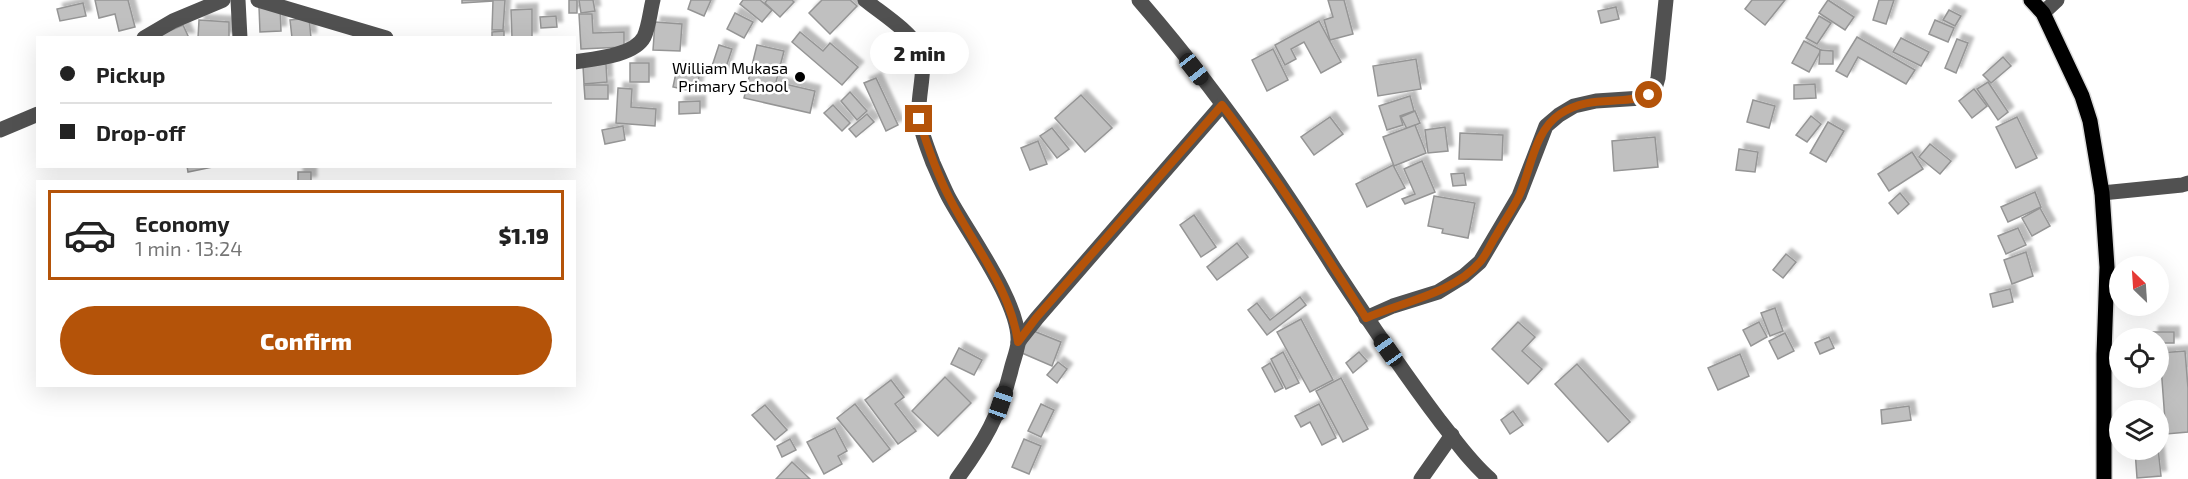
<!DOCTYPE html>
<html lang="en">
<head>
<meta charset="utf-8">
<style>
	body { margin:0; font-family:"Exo 2",sans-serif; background:#f2f2f2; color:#222; height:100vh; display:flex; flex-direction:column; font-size:22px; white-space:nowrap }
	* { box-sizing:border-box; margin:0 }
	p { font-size:20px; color:#767676 }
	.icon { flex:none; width:33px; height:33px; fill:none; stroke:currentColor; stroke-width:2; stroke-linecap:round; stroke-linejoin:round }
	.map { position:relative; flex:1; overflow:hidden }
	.details { position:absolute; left:36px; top:180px; width:540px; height:207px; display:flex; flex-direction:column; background:#fff; border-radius:0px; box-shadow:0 6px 24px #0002 }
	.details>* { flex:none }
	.banner { position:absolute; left:36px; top:36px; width:540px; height:132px; border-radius:0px; box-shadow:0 6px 24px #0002; display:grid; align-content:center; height:132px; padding:0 24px; background:#fff }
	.needle { width:39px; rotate:335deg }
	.tools { position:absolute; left:2109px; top:256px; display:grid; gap:12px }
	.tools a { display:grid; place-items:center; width:60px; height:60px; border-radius:50%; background:#fff; box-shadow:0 6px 24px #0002; font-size:30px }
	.end { position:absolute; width:27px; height:27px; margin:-14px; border:8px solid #b45309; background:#fff; box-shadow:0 0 0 3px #fff }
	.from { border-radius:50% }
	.bubble { position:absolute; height:42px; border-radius:21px; background:#fff; box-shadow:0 6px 24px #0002; font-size:20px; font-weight:800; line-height:42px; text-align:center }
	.car { position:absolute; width:18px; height:36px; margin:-18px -9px; border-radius:8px; box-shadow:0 0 4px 2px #0007; background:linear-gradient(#222 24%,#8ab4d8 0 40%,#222 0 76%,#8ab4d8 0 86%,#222 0) }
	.banner b { display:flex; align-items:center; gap:21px; height:57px; font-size:22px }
	.banner b+b { border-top:2px solid #e0e0e0 }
	.banner i { width:15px; height:15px; background:#222 }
	ul { padding:10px 0 0; list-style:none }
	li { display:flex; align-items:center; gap:18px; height:90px; margin:0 12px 9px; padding:0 12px; border:3px solid transparent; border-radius:0px }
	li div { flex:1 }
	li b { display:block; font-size:22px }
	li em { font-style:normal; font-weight:800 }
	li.on { border-color:#b45309 }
	li>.icon { width:54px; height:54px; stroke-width:1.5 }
	.action { display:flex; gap:12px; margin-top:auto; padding:12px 24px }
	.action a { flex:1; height:69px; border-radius:36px; background:#b45309; color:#fff; font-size:24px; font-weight:800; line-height:69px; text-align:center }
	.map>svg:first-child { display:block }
</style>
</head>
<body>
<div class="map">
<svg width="2188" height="479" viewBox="0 0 2188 479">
	<defs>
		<filter id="shadow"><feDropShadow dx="5.5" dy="-5.5" stdDeviation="1.5" flood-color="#0004"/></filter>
	</defs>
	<rect width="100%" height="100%" fill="#fff"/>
	<g fill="#c0c0c0" stroke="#959595" stroke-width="1.5" filter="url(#shadow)">
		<path d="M95 0H128L135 27 119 31 115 14 99 18Z"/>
		<path d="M462 0H493V1L462 3Z"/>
		<path d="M493 0H505L503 30H492Z"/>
		<rect x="569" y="0" width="8" height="13"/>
		<path d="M579 0H593L595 11 581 13Z"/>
		<path d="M691 0H711L704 16 688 9Z"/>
		<path d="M743 0H760L772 10 762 22 740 4Z"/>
		<path d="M767 0H792L794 2 780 17 765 3Z"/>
		<path d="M822 0H850L857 6 830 34 809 13Z"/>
		<path d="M1328 0H1344L1353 34 1330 40 1324 20 1333 17Z"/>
		<path d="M1752 0H1785L1765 25 1745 9Z"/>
		<path d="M1828 0 1854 17 1845 30 1819 13Z"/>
		<path d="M1879 0H1894L1886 24 1873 20Z"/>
		<path d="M83 3 86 16 60 21 57 9Z"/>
		<path d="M259 7H280L281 31 260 32Z"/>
		<path d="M1616 7 1619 19 1601 23 1598 11Z"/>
		<path d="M532 9V38H512L511 10Z"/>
		<path d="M1949 10 1961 16 1955 26 1943 20Z"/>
		<path d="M735 13 753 22 744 38 727 29Z"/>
		<path d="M579 14H592L593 33 624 32V47L581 49Z"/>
		<path d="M556 16 557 27 541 28 540 17Z"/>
		<path d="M1819 16 1831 23 1817 44 1806 38Z"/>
		<path d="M309 18 311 38H292L290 20Z"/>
		<path d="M199 20 229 22V38H198Z"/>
		<path d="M1935 20 1954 28 1948 42 1929 34Z"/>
		<path d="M1319 21 1341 62 1321 73 1304 42 1291 49 1296 59 1285 65 1275 45Z"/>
		<path d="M655 22 682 24 680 51 653 50Z"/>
		<path d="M183 25 189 38H161L160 35Z"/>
		<path d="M504 31V38H492V32Z"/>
		<path d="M800 32 823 51 830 43 858 67 842 85 792 42Z"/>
		<path d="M1857 37 1915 70 1906 84 1858 57 1847 77 1836 71Z"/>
		<path d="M1901 38 1929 52 1921 66 1893 52Z"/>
		<path d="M1957 39 1968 43 1956 73 1945 68Z"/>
		<path d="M1804 41 1821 50 1809 72 1792 63Z"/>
		<path d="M719 45 732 49 724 73 711 69Z"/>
		<path d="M757 45 784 51 776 82 815 91 810 113 744 98Z"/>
		<path d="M1273 49 1288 80 1267 91 1252 60Z"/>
		<path d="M1820 50 1833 51V64H1819Z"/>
		<path d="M2003 57 2011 66 1991 83 1983 75Z"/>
		<path d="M1416 59 1421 89 1378 96 1373 66Z"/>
		<rect x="630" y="63" width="19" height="19"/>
		<path d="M606 64 607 82 584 84 583 66Z"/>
		<path d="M677 68 700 72 696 92 673 87Z"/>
		<path d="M876 78 898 125 886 131 864 83Z"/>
		<path d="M1988 82 2008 112 1998 120 1977 89Z"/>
		<path d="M1815 84 1816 98 1794 99V85Z"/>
		<path d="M584 85H608V99H585Z"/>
		<path d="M618 88 632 89 631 107 656 109 655 126 616 123Z"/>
		<path d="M1974 89 1987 106 1972 118 1959 101Z"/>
		<path d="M850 92 867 111 857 120 841 101Z"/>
		<path d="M1081 95 1112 128 1085 152 1055 118Z"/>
		<path d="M1410 96 1414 111 1400 116 1403 125 1387 130 1379 106Z"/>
		<path d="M1753 100 1775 106 1769 128 1747 122Z"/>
		<path d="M700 101V113L679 114V102Z"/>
		<path d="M833 105 850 123 842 131 824 113Z"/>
		<path d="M1415 111 1420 123 1407 129 1401 117Z"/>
		<path d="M867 114 874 122 856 137 849 129Z"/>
		<path d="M1811 116 1821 124 1807 142 1796 135Z"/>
		<path d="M1330 117 1343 134 1314 155 1301 137Z"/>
		<path d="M2017 117 2037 158 2016 168 1996 127Z"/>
		<path d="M1828 122 1844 131 1826 162 1810 153Z"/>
		<path d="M1415 125 1426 153 1394 166 1383 137Z"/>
		<path d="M623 126 625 140 605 144 602 130Z"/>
		<path d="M1445 127 1448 151 1428 153 1425 130Z"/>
		<path d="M1052 128 1069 149 1057 158 1040 136Z"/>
		<path d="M1460 133 1503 135 1502 160 1459 159Z"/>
		<path d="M1655 137 1658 167 1614 171 1612 141Z"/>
		<path d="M1038 141 1047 164 1030 170 1021 148Z"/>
		<path d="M1930 144 1951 161 1940 174 1919 157Z"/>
		<path d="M1739 149 1758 152 1755 172 1736 170Z"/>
		<path d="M1912 152 1923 169 1889 191 1878 174Z"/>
		<path d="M1422 161 1435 192 1405 204 1402 199 1415 194 1404 169Z"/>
		<path d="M1393 165 1405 188 1367 207 1356 184Z"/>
		<path d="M187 166H213V167L188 172Z"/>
		<rect x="298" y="172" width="13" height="10"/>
		<path d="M1464 173 1466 185 1453 186 1451 174Z"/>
		<path d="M2035 192 2041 207 2008 222 2001 207Z"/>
		<path d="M1900 193 1909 204 1898 214 1889 203Z"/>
		<path d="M1434 196 1475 203 1468 238 1442 233 1443 229 1428 226Z"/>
		<path d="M2040 208 2050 226 2032 236 2022 218Z"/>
		<path d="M1194 215 1216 247 1201 257 1180 225Z"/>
		<path d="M2018 228 2026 245 2006 254 1998 236Z"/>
		<path d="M1237 243 1248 257 1217 280 1207 267Z"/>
		<path d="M2026 252 2033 276 2012 284 2004 260Z"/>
		<path d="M1786 254 1796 262 1783 278 1773 270Z"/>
		<path d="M2010 289 2013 302 1993 307 1990 294Z"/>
		<path d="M1300 297 1306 305 1267 335 1248 310 1257 303 1270 320Z"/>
		<path d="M1775 308 1783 331 1770 336 1761 313Z"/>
		<path d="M1301 319 1333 380 1310 392 1277 332Z"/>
		<path d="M1518 322 1535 337 1522 351 1542 369 1528 384 1492 349Z"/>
		<path d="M1759 322 1767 337 1751 346 1743 330Z"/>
		<path d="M1031 330 1061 342 1052 366 1022 353Z"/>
		<path d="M2153 332H2174V343H2158V339H2153Z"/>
		<path d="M1785 333 1794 351 1778 359 1769 341Z"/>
		<path d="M1829 337 1834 348 1820 354 1815 343Z"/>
		<path d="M959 348 982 360 974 375 951 364Z"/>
		<path d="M2185 351 2188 388V432L2166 434 2160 353Z"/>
		<path d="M1283 352 1299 383 1286 389 1271 359Z"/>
		<path d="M1359 352 1367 361 1353 373 1346 363Z"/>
		<path d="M1740 354 1749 376 1718 390 1708 368Z"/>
		<path d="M1058 362 1067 369 1057 383 1047 375Z"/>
		<path d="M1270 363 1283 388 1275 392 1262 368Z"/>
		<path d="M1577 364 1630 422 1608 442 1555 384Z"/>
		<path d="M945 377 971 403 938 436 912 411Z"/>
		<path d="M1341 378 1368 429 1343 442 1316 391Z"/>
		<path d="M891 380 904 397 895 404 916 431 898 444 865 400Z"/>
		<path d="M855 404 890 449 873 462 837 418Z"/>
		<path d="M1041 404 1054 410 1041 437 1028 431Z"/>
		<path d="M1319 404 1336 438 1322 445 1310 422 1301 427 1295 416Z"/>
		<path d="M765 405 787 430 775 440 752 415Z"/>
		<path d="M1909 406 1911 420 1882 424 1881 410Z"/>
		<path d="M1513 411 1523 425 1510 434 1501 420Z"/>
		<path d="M835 428 847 451 838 456 842 464 824 474 807 442Z"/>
		<path d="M790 439 796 450 782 457 777 446Z"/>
		<path d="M1024 439 1041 446 1029 474 1012 467Z"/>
		<path d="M2158 448 2161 476 2137 478 2135 450H2158Z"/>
		<path d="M792 462 810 479H776Z"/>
	</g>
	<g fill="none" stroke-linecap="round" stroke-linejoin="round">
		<g stroke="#dbdbdb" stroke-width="18">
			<path id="major" d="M2031 0 2043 13 2082 96 2090 121 2102 193 2107 267 2104 354V479"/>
		</g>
		<g stroke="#515151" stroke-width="15">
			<path d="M238 0 240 38"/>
			<path d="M258 0 386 38"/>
			<path d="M865 0C881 13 910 31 919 49 928 66 917 95 919 116 920 131 928 149 933 163 938 174 943 186 948 196 967 232 1021 304 1018 343 1017 352 1013 361 1011 370 1000 415 984 442 957 479"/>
			<path d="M1139 0C1211 83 1276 175 1334 268 1368 320 1402 371 1440 421 1456 441 1470 462 1490 479"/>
			<path d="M2043 13 2057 0"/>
			<path d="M144 38 173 21 223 0"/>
			<path d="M574 62C593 59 634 56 644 37 649 26 650 12 653 0"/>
			<path d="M0 130 38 114"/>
			<path d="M2102 193 2182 185 2188 183"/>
			<path d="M1366 318 1393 306 1438 292 1464 276 1480 262 1519 196 1546 126 1559 115 1574 106 1596 101 1642 98 1654 92 1658 78 1666 0"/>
			<path d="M1018 342 1037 318 1222 105"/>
			<path d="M1421 479 1452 435"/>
		</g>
		<use href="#major" stroke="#000" stroke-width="15"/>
	</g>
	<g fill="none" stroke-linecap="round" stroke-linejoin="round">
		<path stroke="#b45309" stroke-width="8" d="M919 119C927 145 936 172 949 197 973 245 1010 287 1018 342L1036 318 1222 105C1274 173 1320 246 1366 318 1402 302 1454 293 1480 262 1487 254 1491 243 1497 234 1504 221 1514 208 1520 194 1531 168 1535 130 1560 114 1590 94 1620 106 1649 95"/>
	</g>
	<circle fill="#000" stroke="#fff" stroke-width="2" cx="800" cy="77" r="6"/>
	<g text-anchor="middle" stroke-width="5" stroke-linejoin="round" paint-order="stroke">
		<g font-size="16" fill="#000" stroke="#fff" text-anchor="end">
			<text x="788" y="74">William Mukasa<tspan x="788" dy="18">Primary School</tspan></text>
		</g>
	</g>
</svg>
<div class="tools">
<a><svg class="needle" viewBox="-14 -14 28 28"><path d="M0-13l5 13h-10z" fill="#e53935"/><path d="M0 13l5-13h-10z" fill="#767676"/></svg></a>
<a><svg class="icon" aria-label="locate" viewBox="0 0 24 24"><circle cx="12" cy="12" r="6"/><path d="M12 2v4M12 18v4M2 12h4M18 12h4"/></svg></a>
<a><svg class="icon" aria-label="layers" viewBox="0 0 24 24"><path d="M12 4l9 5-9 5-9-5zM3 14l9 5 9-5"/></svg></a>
</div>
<i class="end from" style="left:1649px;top:95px"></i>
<i class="end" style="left:919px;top:119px"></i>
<div class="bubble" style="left:870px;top:32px;width:99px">2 min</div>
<i class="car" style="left:1194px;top:69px;rotate:142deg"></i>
<i class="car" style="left:1388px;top:350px;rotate:325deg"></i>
<i class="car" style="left:1001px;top:403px;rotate:19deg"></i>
<div class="banner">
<b><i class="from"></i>Pickup</b>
<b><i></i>Drop-off</b>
</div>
<section class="details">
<ul>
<li class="on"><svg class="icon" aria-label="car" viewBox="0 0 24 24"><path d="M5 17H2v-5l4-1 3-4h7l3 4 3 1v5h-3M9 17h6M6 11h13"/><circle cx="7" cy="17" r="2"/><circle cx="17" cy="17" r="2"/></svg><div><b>Economy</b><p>1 min · 13:24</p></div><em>$1.19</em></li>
</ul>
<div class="action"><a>Confirm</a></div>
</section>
</div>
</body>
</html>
